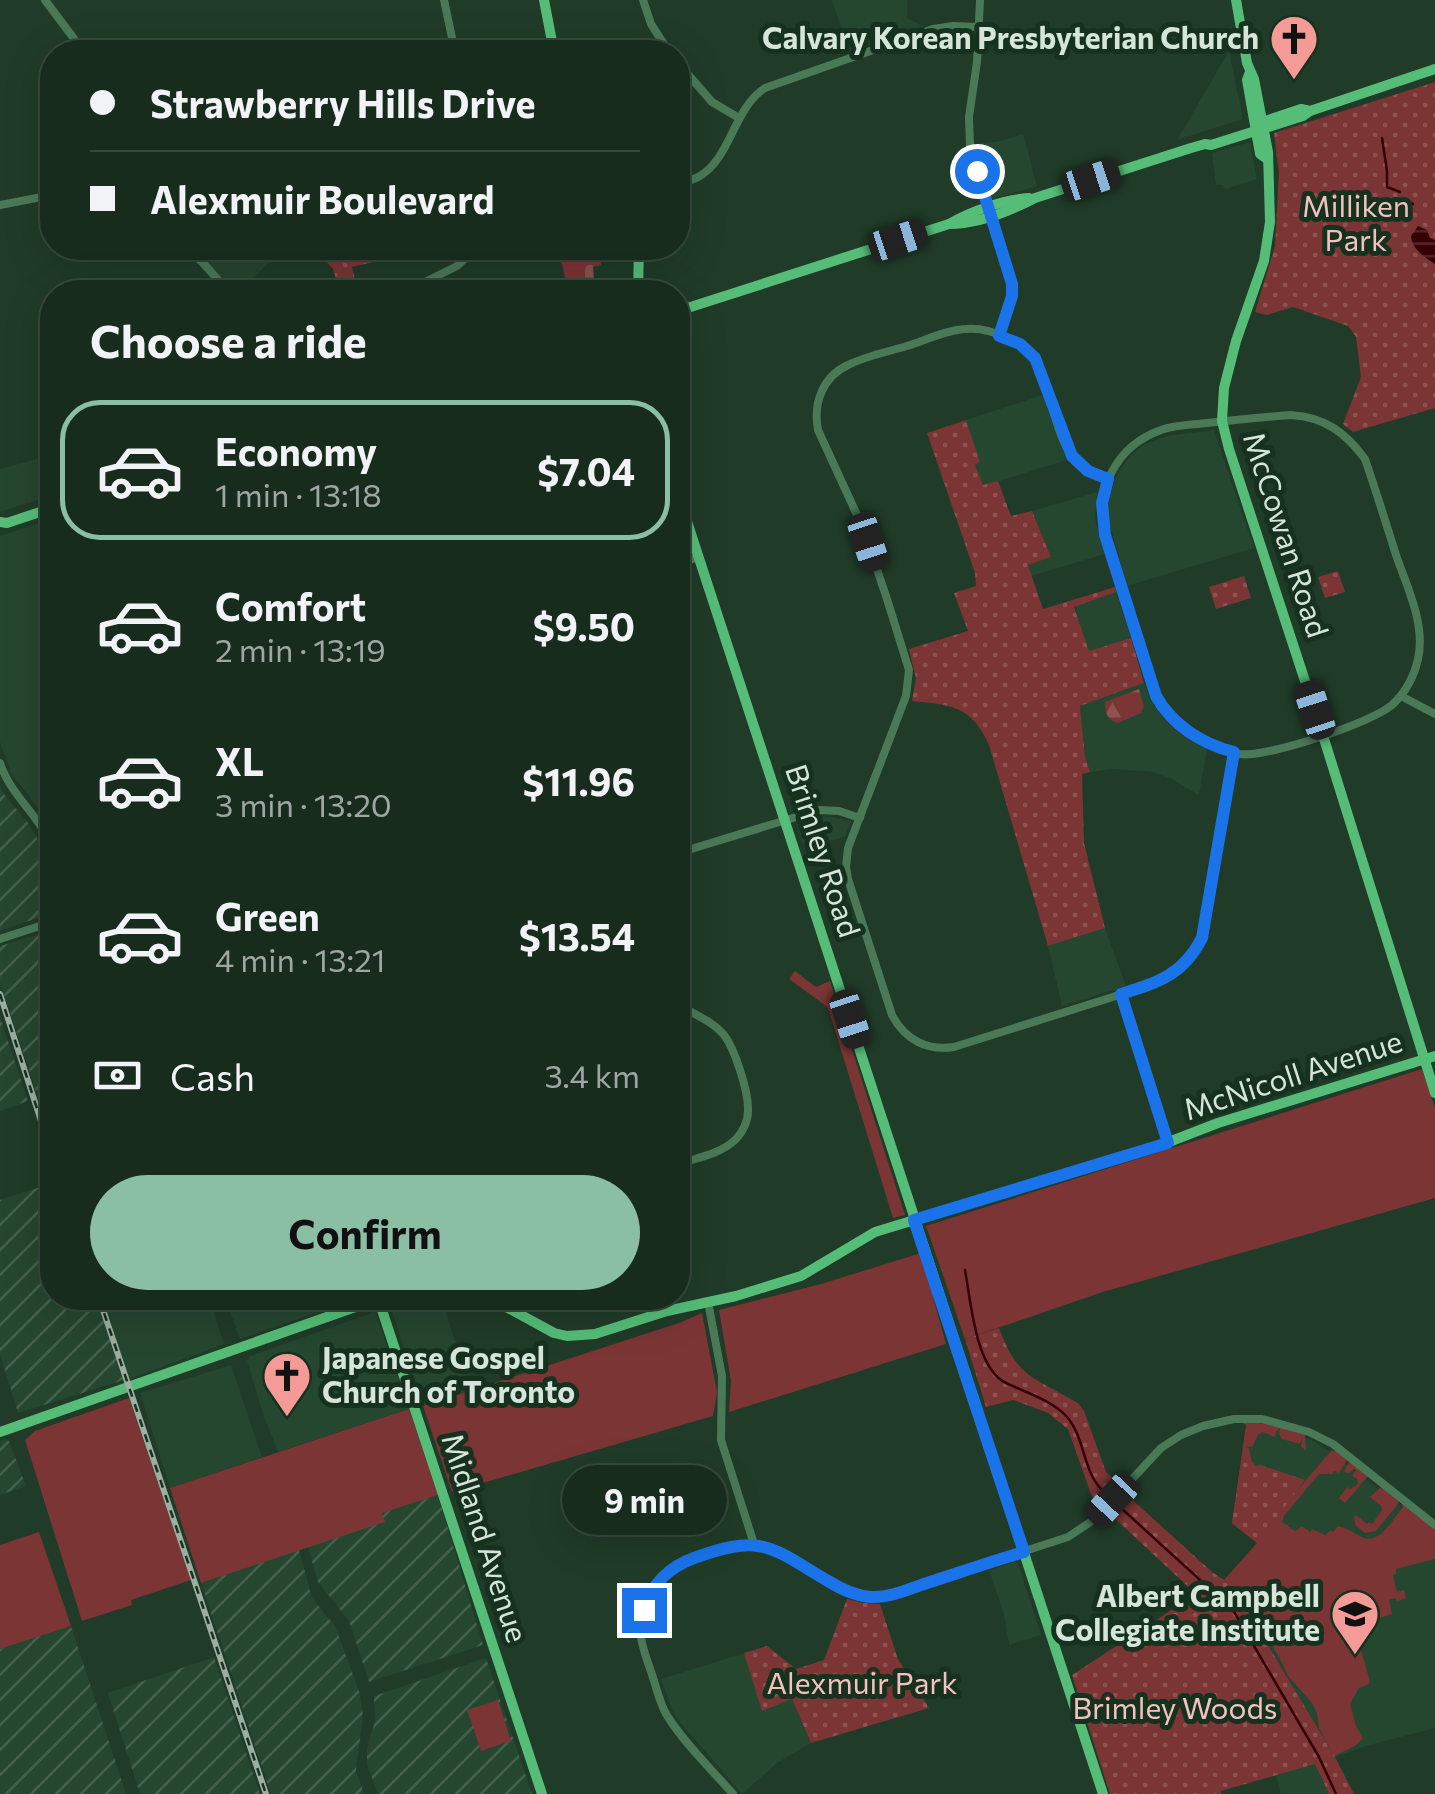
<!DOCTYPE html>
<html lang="en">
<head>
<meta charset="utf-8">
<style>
	body { margin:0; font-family:Commissioner,sans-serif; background:#213427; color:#f1f3f6; height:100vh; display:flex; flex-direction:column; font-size:38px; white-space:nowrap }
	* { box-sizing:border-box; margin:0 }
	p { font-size:32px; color:#9fa7a4 }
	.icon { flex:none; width:55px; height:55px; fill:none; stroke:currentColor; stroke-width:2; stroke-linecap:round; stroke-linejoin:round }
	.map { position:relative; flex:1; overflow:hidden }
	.details { position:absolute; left:40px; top:280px; width:650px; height:1030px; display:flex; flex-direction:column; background:#182c1e; border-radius:40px; box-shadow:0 10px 40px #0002,0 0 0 2px #36483c }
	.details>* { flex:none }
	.banner { position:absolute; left:40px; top:40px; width:650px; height:220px; border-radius:40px; box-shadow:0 10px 40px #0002,0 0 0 2px #36483c; display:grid; align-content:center; height:220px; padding:0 50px; background:#182c1e }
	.end { position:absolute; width:45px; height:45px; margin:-22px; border:12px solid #1a73e8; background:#fff; box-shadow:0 0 0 5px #fff }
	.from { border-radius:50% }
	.bubble { position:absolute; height:70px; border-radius:35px; background:#182c1e; box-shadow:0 10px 40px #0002,0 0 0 2px #36483c; font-size:32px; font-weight:700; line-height:70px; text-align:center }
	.car { position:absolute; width:30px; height:60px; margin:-30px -15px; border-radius:12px; box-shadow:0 0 8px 2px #0007; background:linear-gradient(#222 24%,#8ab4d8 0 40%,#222 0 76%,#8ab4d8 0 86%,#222 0) }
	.banner b { display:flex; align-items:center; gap:35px; height:95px; font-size:38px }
	.banner b+b { border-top:2px solid #36483c }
	.banner i { width:25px; height:25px; background:#f1f3f6 }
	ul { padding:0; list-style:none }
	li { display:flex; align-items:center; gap:30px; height:140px; margin:0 20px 15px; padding:0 30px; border:5px solid transparent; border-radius:40px }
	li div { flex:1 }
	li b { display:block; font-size:38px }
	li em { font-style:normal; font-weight:700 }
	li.selected { border-color:#8abfa5 }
	li>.icon { width:90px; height:90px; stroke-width:1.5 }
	h2 { padding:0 50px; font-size:45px; line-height:120px }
	.pay { display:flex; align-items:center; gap:25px; height:110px; padding:0 50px; font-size:38px }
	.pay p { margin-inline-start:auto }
	.action { display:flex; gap:20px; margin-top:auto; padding:20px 50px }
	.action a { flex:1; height:115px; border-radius:60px; background:#8abfa5; color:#111; font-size:40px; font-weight:700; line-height:115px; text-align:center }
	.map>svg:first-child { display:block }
</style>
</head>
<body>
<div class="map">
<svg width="1435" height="1794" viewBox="0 0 1435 1794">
	<defs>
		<pattern id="industrial-furrows" width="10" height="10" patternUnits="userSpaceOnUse" patternTransform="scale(2.5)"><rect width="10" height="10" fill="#25462f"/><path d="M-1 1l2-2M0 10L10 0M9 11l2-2" fill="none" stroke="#44614d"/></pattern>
		<pattern id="forest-firs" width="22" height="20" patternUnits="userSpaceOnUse" patternTransform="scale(2.5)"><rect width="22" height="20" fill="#7b3534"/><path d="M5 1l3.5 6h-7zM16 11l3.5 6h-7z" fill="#8d5251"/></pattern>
		<pattern id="cemetery-stones" width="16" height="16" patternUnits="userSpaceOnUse" patternTransform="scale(2.5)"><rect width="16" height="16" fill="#7b3534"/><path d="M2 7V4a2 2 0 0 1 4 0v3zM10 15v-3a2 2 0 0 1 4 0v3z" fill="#8d5251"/></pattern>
		<pattern id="park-dots" width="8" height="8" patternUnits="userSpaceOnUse" patternTransform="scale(2.5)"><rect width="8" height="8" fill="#7b3534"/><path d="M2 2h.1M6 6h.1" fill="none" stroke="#8d5251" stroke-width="1.8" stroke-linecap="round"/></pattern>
		<pattern id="water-rules" width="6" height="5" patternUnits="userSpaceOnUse" patternTransform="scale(2.5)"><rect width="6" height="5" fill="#360105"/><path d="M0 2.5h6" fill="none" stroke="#522629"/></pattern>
	</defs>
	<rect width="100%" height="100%" fill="#203b28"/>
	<g fill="#25462f">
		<path d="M832 0H907V18L923 26 849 52Z"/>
		<path d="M1229 51 1243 119 1177 140Z"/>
		<path d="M1023 134 1037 186 992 199 976 144 1001 141Z"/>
		<path d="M1250 142 1257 179 1226 189 1222 185H1216L1212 153Z"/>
		<path d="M194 248H282L241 292H235Z"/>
		<path d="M1043 395 1059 442 1067 460 983 486 975 465 979 462 966 420Z"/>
		<path d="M1214 430 1254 548 1127 586 1108 518 1109 496 1117 476 1129 457 1145 444 1166 436Z"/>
		<path d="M52 455V495L0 512V469Z"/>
		<path d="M1097 492 1095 519 1105 554 1031 576 1028 565 1051 557 1032 511Z"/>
		<path d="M52 519V591L46 594 52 615V696L51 698 52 704V821L49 822 11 773 0 742V536Z"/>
		<path d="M1116 592 1131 638 1088 652 1074 606Z"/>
		<path d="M1144 683 1151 701 1163 718 1177 731 1207 749 1199 795 1170 778 1152 772 1112 769 1090 772 1085 756 1080 706Z"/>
		<path d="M825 816 851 821 845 837 804 848 797 824Z"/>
		<path d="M1105 928 1126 986 1062 1006 1048 946Z"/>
		<path d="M103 1298H209L224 1344 129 1379Z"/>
		<path d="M225 1298H359L240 1339Z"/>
		<path d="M429 1298H441L471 1390 423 1406 392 1311 399 1305Z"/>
		<path d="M375 1312 409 1409 278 1452 263 1414 247 1361 250 1356Z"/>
		<path d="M231 1365 262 1457 170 1488 140 1393Z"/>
		<path d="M1246 1427 1278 1428 1310 1439 1329 1451 1435 1533V1728L1366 1746 1335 1757 1246 1607 1224 1580 1257 1543 1232 1523Z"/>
		<path d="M1017 1561 1041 1635 1009 1645 1004 1614 989 1570Z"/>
		<path d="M767 1646 796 1669 792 1699 811 1743 777 1763 742 1794 678 1720 672 1710 661 1679Z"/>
		<path d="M1315 1764 1329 1794H1281L1276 1775Z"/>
	</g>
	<g fill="url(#industrial-furrows)">
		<path d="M0 786 3 793 29 824 42 847 52 884V913L0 931Z"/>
		<path d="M52 930V1140L0 982V946Z"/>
		<path d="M0 1017 28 1101 0 1111Z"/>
		<path d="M52 1183V1298H96L124 1380 18 1413 0 1354V1200Z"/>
		<path d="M6 1439 9 1441 26 1486 0 1495V1441Z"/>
		<path d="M438 1495 483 1645 369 1682 349 1621 318 1582 308 1547 384 1522 382 1513Z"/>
		<path d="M299 1550 312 1598 335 1626 360 1694 363 1716 356 1770 364 1794H271L201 1583Z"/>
		<path d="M71 1626 126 1794H0V1649Z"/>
		<path d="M214 1657 260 1794H140L108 1693Z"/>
		<path d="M486 1658 532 1794H378L367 1765V1748L375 1721 374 1696Z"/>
	</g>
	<g fill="#7b3534">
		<path d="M795 971 816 987 830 981 905 1215 893 1218 829 1011 826 1006 789 979Z"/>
		<path d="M1422 1069 1435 1108V1198L1103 1292 965 1339 926 1226Z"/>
		<path d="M921 1253 946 1344 729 1412 731 1381 719 1310 821 1284Z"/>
		<path d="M702 1313 717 1392 713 1416 452 1492 423 1406 679 1323Z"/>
		<path d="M129 1398 191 1580 131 1600 132 1605 82 1621 25 1440 35 1431Z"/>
		<path d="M409 1409 438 1495 382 1513 385 1522 201 1583 170 1488Z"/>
		<path d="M1241 1422 1272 1424 1305 1435 1306 1451 1301 1446 1303 1435 1300 1444 1282 1439 1279 1434 1280 1428 1276 1432 1275 1437 1262 1432 1258 1435 1252 1447 1246 1446 1249 1449 1252 1462 1249 1464 1288 1501 1331 1451H1336L1347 1460 1339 1473 1334 1471 1332 1474H1319L1284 1516 1282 1522 1287 1525 1290 1522 1288 1526 1295 1531 1302 1526 1310 1532 1312 1529 1325 1535 1331 1530 1333 1532 1338 1526C1347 1528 1352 1532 1360 1536 1379 1547 1392 1520 1403 1507L1401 1505 1404 1504 1435 1529V1559L1396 1569V1574L1393 1575 1397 1592 1404 1590 1406 1598 1397 1601 1395 1598 1389 1600 1392 1614 1354 1626 1370 1681 1369 1684 1359 1688 1350 1704 1356 1726 1363 1738 1355 1746 1334 1756 1319 1728 1317 1713 1312 1703 1288 1676 1278 1655 1245 1602 1224 1580 1257 1543 1232 1523 1246 1425Z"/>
		<path d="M1349 1461 1368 1476 1345 1503 1339 1498 1347 1487 1350 1489 1358 1484 1357 1479 1352 1476 1356 1470 1354 1469 1349 1473 1344 1472Z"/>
		<path d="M1381 1487 1399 1500 1398 1504 1376 1531 1365 1533 1355 1525 1354 1517 1356 1515 1367 1524 1369 1522 1372 1524 1382 1510 1381 1506 1370 1497Z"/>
		<path d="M39 1532 71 1626 0 1649V1545Z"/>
		<path d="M498 1700 511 1741 481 1751 467 1710Z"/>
	</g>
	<path fill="url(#forest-firs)" d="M1139 689 1144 706 1141 713 1118 723C1107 720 1105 713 1105 702Z"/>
	<path fill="url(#cemetery-stones)" d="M584 248H598L601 265 593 267 595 291 568 292 560 254Z"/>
	<g fill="url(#park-dots)">
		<path d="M1435 82V408L1353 432 1343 424 1361 377 1356 337 1348 326 1293 307 1267 315 1255 312 1275 246 1279 173 1274 133Z"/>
		<path d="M315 248H373V262L352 267 358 292H340L333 269Z"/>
		<path d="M966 420 980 462 975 465 983 485 998 481 1011 516 1032 511 1051 557 1028 565 1043 609 1115 587 1116 592 1074 607 1089 651 1131 638 1144 683 1080 706 1085 756 1090 772 1082 774 1084 843 1105 928 1048 946 989 745C971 705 951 705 912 701L916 678 909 649 968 631 954 593 976 586 975 573 927 433Z"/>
		<path d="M1338 571 1345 592 1325 598 1318 577Z"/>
		<path d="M1244 576 1251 598 1216 609 1209 587Z"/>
		<path d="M999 1328C1018 1380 1035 1377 1079 1404L1084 1411 1106 1472 1119 1484 1100 1505 1092 1497 1068 1429 1048 1413 1013 1400 986 1407 965 1339Z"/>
		<path d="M1252 1462 1256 1466 1260 1465 1305 1480 1257 1543 1232 1523 1241 1463Z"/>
		<path d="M1127 1495 1212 1572 1224 1580 1238 1595 1335 1757 1354 1794H1329L1315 1764 1221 1791V1794H1110L1072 1675 1196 1594 1110 1514Z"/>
		<path d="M847 1599 863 1603 880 1604 898 1659 929 1708 811 1743 792 1699 762 1711 744 1653 767 1646 796 1669 824 1660Z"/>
	</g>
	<path fill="url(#water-rules)" d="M1418 226 1427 230 1430 238 1435 240V264C1424 257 1412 249 1411 236Z"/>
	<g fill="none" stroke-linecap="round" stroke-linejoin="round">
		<g stroke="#360105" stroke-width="2.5">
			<path d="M1382 138 1387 171V187L1400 192"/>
			<path d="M1405 199 1413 204"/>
			<path d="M965 1270C971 1301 975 1368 1006 1383 1025 1392 1053 1401 1067 1417 1086 1439 1082 1473 1105 1493"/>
			<path d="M1121 1508 1233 1610 1319 1757 1336 1794"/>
		</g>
		<g stroke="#4a7958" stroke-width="8">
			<path d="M45 0 84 52"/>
			<path d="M444 0 455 52"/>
			<path d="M643 0 651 24 669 52"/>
			<path d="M980 0 977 62 969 117 970 145 1012 284V297L999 336"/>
			<path d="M678 63 712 102 739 118"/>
			<path d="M678 184C685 182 693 180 700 176 732 156 733 109 765 88L933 29 953 26 978 27"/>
			<path d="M0 205 52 195"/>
			<path d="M186 248 202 262 229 292"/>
			<path d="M405 292 457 266 476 248"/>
			<path d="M1291 415C1325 417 1346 433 1365 459 1376 491 1386 523 1396 555 1407 587 1426 625 1418 659 1414 677 1405 693 1392 705 1371 723 1266 758 1239 754 1208 749 1174 727 1158 700L1105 535C1094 490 1116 446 1161 430 1175 425 1191 425 1207 423 1235 420 1263 417 1291 415Z"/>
			<path d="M1107 479C1096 474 1083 469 1074 459 1056 438 1051 392 1039 365 1029 343 990 327 966 329 946 330 926 340 907 346 887 352 866 356 848 365 822 377 813 404 818 430L863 528 887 599 909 670 906 696 848 848 846 867 848 879 892 1015C905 1040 927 1051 954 1047L1154 984C1178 973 1196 956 1204 930L1234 753"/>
			<path d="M678 564 698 557"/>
			<path d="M1401 696 1435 714"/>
			<path d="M0 763C11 797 41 816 52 848"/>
			<path d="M678 853 819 810 839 811 860 818"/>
			<path d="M0 939 52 922"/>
			<path d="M1121 994 1168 1143"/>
			<path d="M678 1005C694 1014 712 1021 724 1035 735 1049 749 1093 748 1111 748 1121 743 1132 736 1139 721 1154 697 1158 678 1164"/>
			<path d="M656 1298 661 1312"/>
			<path d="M708 1302 722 1376 721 1440 754 1544"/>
			<path d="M733 1794C712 1770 685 1744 668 1717 661 1707 658 1693 654 1681 650 1667 643 1652 641 1637 638 1605 657 1575 685 1562 705 1552 738 1541 760 1545 806 1553 833 1601 886 1596L1068 1537 1095 1519 1161 1448 1181 1435 1203 1426 1234 1419H1262L1309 1432 1333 1444 1435 1525"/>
		</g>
		<g stroke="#55bd78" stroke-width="10">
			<path d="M544 0 554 52"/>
			<path d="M1236 0 1247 63 1254 79 1268 152 1270 222 1264 261 1236 341 1224 388 1222 421 1229 449 1325 742 1435 1093"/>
			<path d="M1250 72 1247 80 1260 154 1267 159"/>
			<path d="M1256 124 1301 109 1310 111"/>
			<path d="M949 224C977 224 1010 211 1035 198L1191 148 1205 144 1211 145 1303 116 1310 111 1435 69"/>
			<path d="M638 292 639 248"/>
			<path d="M678 311 949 224C971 211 1003 200 1029 198"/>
			<path d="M678 494C822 926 960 1361 1103 1794"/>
			<path d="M0 522 7 523 52 508"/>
			<path d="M378 1298 542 1794"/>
			<path d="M490 1298 554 1333 567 1336 595 1334 667 1311 736 1296 801 1276 875 1232 1161 1145 1218 1123 1435 1056"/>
			<path d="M0 1432 381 1298"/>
		</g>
		<g stroke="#9baea0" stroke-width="6">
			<g id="rail">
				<path d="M0 994 52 1155"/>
				<path d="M99 1298 266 1794"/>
			</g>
		</g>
		<use href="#rail" stroke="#16311e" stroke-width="2.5" stroke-dasharray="8" stroke-linecap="butt"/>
	</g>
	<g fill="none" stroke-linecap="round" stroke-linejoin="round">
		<path stroke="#1a73e8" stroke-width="12" d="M644 1610C651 1585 669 1567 694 1558 763 1533 770 1547 828 1581 841 1589 856 1596 871 1597 891 1598 911 1588 930 1582 961 1572 993 1561 1024 1552L914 1220 1168 1143 1121 994C1159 982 1183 975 1202 938L1234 752C1202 744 1172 725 1156 696L1105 535 1102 503 1108 479 1088 471 1072 456 1035 358 1020 344 999 336 1012 296V284L977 171"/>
	</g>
	<defs>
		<g id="church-pin" transform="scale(2.5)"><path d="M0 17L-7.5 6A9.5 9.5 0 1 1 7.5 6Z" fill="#f59b97" stroke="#16311e"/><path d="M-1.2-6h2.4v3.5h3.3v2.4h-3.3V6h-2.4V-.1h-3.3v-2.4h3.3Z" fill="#111"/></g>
		<g id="school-pin" transform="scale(2.5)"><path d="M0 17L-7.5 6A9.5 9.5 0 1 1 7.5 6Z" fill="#f59b97" stroke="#16311e"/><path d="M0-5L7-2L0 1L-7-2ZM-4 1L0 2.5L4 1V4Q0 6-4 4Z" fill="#111"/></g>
	</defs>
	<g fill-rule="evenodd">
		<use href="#church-pin" x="1294" y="39"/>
		<use href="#church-pin" x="287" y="1376"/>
		<use href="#school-pin" x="1355" y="1614"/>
	</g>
	<g text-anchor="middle" stroke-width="10" stroke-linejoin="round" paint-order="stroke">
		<g font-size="30" font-weight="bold" fill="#d5e5d9" stroke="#16311e" text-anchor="end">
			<text x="1259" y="49">Calvary Korean Presbyterian Church</text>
			<text x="322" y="1369" text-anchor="start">Japanese Gospel<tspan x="322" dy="34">Church of Toronto</tspan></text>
			<text x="1320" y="1607">Albert Campbell<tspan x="1320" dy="34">Collegiate Institute</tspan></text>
		</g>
		<g font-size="30" fill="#f1c2bf" stroke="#16311e">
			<text x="1356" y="217">Milliken<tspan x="1356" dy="34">Park</tspan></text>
			<text x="862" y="1694">Alexmuir Park</text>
			<text x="1175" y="1719">Brimley Woods</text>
		</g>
		<g font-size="30" fill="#d5e5d9" stroke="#16311e">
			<text transform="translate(1285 535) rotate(72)" y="10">McCowan Road</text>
			<text transform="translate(822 851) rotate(72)" y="10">Brimley Road</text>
			<text transform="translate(1293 1076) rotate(-18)" y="10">McNicoll Avenue</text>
			<text transform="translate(484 1538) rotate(72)" y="10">Midland Avenue</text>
		</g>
	</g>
</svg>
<i class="end from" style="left:977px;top:171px"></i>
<i class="end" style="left:644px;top:1610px"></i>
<div class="bubble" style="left:562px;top:1465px;width:165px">9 min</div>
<i class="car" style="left:1091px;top:180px;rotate:72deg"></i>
<i class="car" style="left:898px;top:240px;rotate:72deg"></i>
<i class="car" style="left:868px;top:542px;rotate:162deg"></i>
<i class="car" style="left:1315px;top:710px;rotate:342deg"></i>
<i class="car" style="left:850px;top:1019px;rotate:162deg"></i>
<i class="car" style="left:1112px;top:1500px;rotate:223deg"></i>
<div class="banner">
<b><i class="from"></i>Strawberry Hills Drive</b>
<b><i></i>Alexmuir Boulevard</b>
</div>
<section class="details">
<h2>Choose a ride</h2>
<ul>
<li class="selected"><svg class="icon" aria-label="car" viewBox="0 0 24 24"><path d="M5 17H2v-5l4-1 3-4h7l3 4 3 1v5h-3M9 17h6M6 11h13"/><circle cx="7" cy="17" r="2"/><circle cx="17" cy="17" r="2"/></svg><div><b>Economy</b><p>1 min · 13:18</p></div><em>$7.04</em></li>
<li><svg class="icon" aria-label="car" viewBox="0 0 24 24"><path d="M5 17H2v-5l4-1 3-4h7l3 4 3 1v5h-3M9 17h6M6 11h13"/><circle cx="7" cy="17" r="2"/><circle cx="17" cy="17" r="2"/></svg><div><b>Comfort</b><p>2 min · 13:19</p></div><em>$9.50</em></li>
<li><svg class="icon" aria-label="car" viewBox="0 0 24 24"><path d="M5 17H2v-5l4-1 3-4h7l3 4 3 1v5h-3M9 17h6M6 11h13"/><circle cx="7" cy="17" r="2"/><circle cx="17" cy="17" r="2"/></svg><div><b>XL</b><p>3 min · 13:20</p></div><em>$11.96</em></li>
<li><svg class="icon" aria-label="car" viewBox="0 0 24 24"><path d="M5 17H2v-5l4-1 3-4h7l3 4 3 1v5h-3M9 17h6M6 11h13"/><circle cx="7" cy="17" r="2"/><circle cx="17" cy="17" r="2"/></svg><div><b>Green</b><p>4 min · 13:21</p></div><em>$13.54</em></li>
</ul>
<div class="pay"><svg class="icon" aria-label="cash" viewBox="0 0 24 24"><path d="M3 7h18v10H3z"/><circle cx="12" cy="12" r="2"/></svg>Cash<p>3.4 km</p></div>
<div class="action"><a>Confirm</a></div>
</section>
</div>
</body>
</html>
